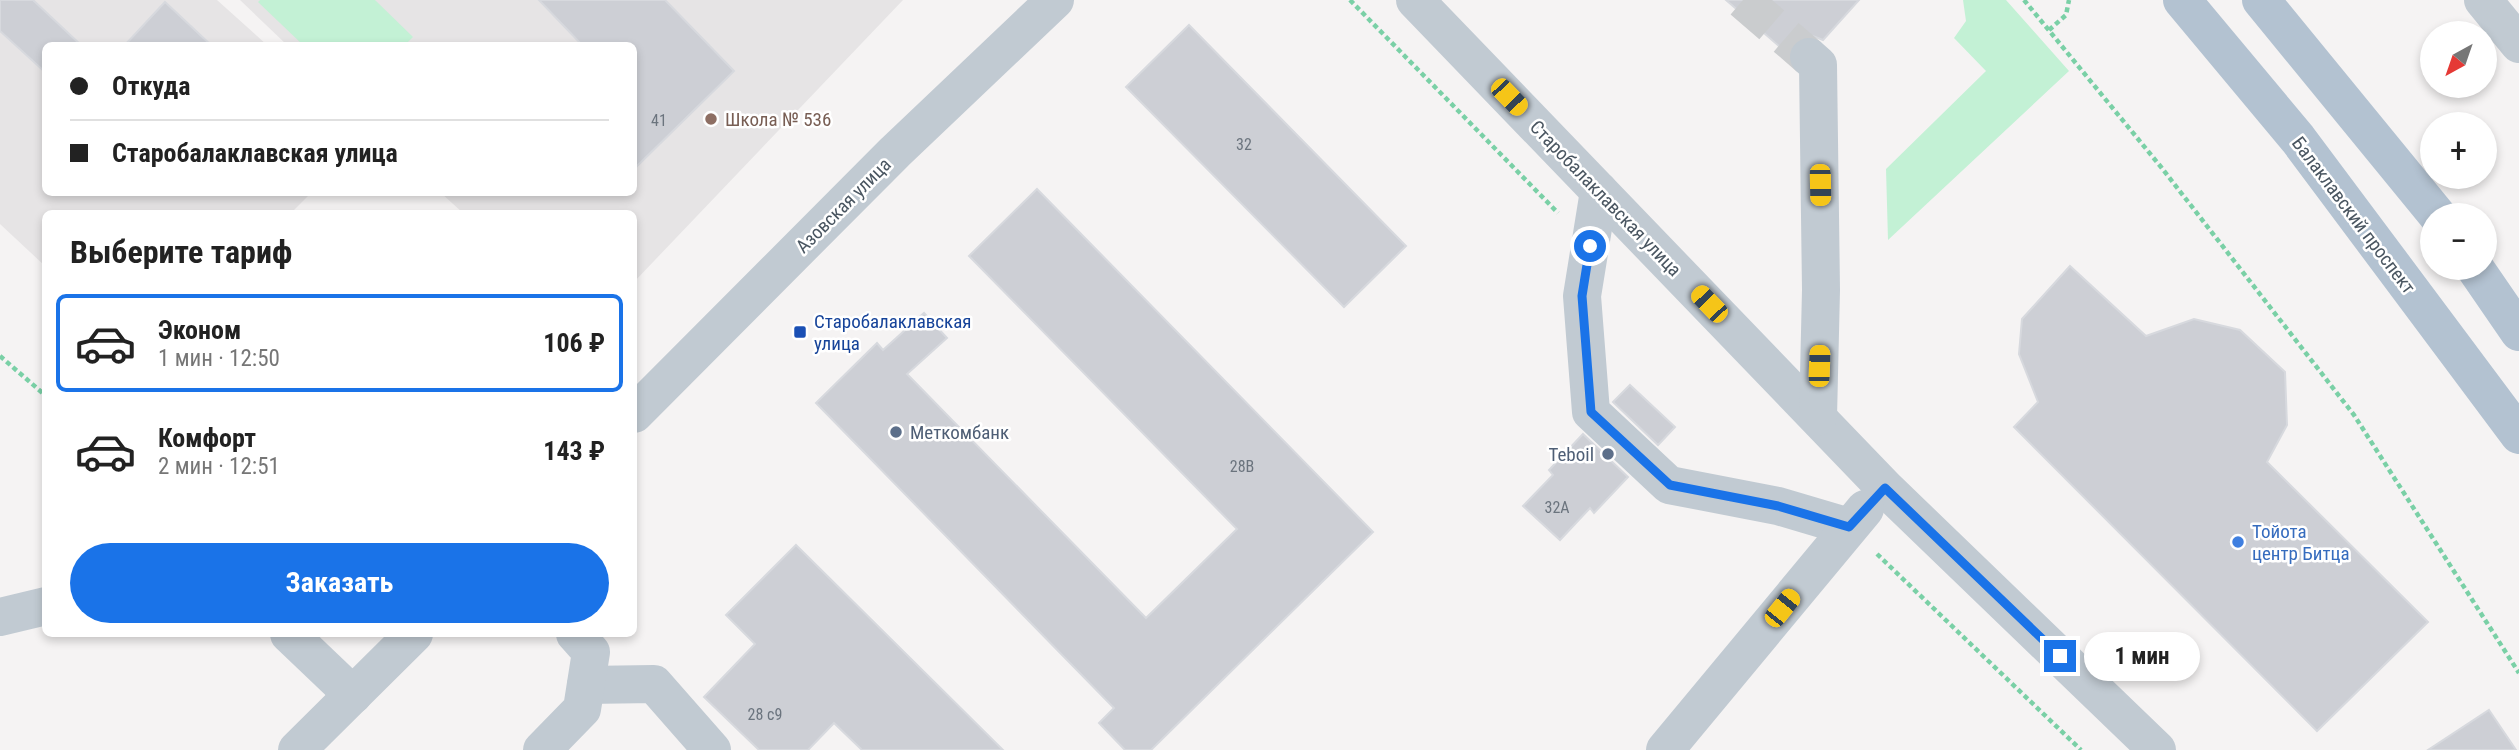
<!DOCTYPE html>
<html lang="ru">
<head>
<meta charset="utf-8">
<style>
	body { margin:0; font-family:"Roboto Condensed",sans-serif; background:#f2f2f2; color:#222; height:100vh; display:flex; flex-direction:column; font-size:26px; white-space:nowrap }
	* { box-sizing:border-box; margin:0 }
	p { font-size:23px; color:#767676 }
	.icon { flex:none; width:38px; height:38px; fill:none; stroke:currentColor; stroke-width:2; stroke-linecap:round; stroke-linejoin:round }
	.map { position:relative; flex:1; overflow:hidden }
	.sheet { position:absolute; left:42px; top:210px; width:595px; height:427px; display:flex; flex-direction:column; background:#fff; border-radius:10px; box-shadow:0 4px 10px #0003 }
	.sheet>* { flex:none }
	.banner { position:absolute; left:42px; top:42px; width:595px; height:154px; border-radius:10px; box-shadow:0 4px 10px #0003; display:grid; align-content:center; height:154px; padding:0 28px; background:#fff }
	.needle { width:46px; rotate:220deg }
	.fabs { position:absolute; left:2420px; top:21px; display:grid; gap:14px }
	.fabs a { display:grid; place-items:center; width:77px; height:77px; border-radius:50%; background:#fff; box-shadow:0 4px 10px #0003; font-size:35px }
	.end { position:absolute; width:32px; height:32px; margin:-16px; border:9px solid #1a73e8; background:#fff; box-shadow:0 0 0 4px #fff }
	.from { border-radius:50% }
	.bubble { position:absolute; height:49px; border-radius:24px; background:#fff; box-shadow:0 4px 10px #0003; font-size:23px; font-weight:700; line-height:49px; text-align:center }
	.car { position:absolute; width:21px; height:42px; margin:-21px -10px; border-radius:9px; box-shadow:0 0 5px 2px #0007; background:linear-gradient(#f5c518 24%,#345 0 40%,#f5c518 0 76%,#345 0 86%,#f5c518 0) }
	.banner b { display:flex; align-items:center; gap:24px; height:66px; font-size:26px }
	.banner b+b { border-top:2px solid #e0e0e0 }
	.banner i { width:18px; height:18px; background:#222 }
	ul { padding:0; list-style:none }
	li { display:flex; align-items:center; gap:21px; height:98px; margin:0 14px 10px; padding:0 14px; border:4px solid transparent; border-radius:10px }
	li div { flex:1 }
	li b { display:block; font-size:26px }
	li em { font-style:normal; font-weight:700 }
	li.on { border-color:#1a73e8 }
	li>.icon { width:63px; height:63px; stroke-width:1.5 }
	h2 { padding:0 28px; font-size:32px; line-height:84px }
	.cta { display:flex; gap:14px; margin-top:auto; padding:14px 28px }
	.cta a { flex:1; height:80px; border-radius:42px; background:#1a73e8; color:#fff; font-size:28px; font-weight:700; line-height:80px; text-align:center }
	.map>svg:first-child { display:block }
</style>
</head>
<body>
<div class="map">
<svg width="2519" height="750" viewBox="0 0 2519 750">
	<rect width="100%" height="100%" fill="#f5f3f3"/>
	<g fill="#e6e4e5">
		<path d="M0 0H217L267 45 46 46V192L311 193 291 213 46 214 45 266 0 224Z"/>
		<path d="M240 0H903L634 282V214L463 213 441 193 634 192V46L287 45Z"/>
	</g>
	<g fill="#c3f1d5">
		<path d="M260 0H375L413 37 405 45H303L258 2Z"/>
		<path d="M1963 0H2006L2069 71 1888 240 1886 169 1986 71 1954 38 1966 21Z"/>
	</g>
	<g fill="#cdcfd5" stroke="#d7d9de" stroke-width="2">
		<path d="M0 0H33L82 46H46V73L0 31Z"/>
		<path d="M539 0H665L734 71 634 169V46H583Z"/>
		<path d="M1726 0H1859L1823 40 1813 36 1801 37 1792 43 1788 54Z"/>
		<path d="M165 2 212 46H124Z"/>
		<path d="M1189 25 1406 246 1344 307 1126 87Z"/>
		<path d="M1037 189 1373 532 1151 750H1125L1099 723 1114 708 816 403 877 343 883 350 924 313 947 338 907 374 1146 618 1237 529 969 256Z"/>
		<path d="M2070 266 2146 336 2194 319 2240 330 2285 372 2287 425 2267 462 2428 622 2317 731 2014 427 2038 402 2019 354 2022 319Z"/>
		<path d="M1630 385 1675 427 1658 445 1613 402Z"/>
		<path d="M1583 434 1628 477 1594 513 1590 508 1560 540 1523 506 1553 475 1549 470Z"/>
		<path d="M796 545 1003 750H862L834 723 808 750H759L704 697 755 644 726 615Z"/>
		<path d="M2489 710 2516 750H2428Z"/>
	</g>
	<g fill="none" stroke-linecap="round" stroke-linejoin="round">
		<path stroke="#caccce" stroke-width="38" stroke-dasharray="38 19" stroke-linecap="butt" d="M1743 0 1809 57"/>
		<g stroke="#7ad0a6" stroke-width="4.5" stroke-dasharray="5 3.5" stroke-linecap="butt">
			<path d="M1350 0 1558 213"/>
			<path d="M2024 0 2161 167 2354 415 2519 673"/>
			<path d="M2049 30 2066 15 2069 0"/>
			<path d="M0 356 46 396"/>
			<path d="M1877 554 2081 750"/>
		</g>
		<g stroke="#c1cad2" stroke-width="38">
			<path d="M1415 0 1885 488 2157 750"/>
			<path d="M2483 0 2519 44"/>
			<path d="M1809 57 1818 65 1821 290 1818 417"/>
			<path d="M1599 191 1582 296 1591 412 1669 485 1778 506 1849 527"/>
			<path d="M634 414 895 152 1055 0"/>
			<path d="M0 617 46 606"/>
			<path d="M289 634 353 695"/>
			<path d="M586 685 654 684 712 750"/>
			<path d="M297 750 414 634"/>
			<path d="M542 750 582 709 591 652 575 634"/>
			<path d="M1665 750 1865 509"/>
		</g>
		<g stroke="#b3c2d1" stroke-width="38">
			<path d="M2182 0 2298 139 2519 435"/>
			<path d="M2261 0 2437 215"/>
			<path d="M2475 268 2519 332"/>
		</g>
	</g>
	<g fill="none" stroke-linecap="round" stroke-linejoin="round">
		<path stroke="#1a73e8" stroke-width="9" d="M1590 246 1582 296 1591 412 1670 485 1778 506 1849 527 1885 488 2060 656"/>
	</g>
	<circle fill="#8d6e63" stroke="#fff" stroke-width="2.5" cx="711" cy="119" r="7"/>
	<rect fill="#1a4fb4" stroke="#fff" stroke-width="2.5" x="793" y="325" width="14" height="14" rx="3.5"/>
	<g fill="#5c6f8a" stroke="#fff" stroke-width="2.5">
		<circle cx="896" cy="432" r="7"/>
		<circle cx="1608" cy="454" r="7"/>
	</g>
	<circle fill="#3f7fe0" stroke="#fff" stroke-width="2.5" cx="2238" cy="542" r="7"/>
	<g text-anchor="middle" stroke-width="5" stroke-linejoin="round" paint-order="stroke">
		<g font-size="16" fill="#6b747e">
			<text x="659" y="126">41</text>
			<text x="1244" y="150">32</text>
			<text x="1242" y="472">28В</text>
			<text x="1557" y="513">32А</text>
			<text x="765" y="720">28 с9</text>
		</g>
		<g font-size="19" fill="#785e54" stroke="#fff" text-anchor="start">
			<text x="725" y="126">Школа № 536</text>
		</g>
		<g font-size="19" fill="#4a5661" stroke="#fff">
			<text transform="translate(1606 198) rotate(46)" y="7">Старобалаклавская улица</text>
			<text transform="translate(843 205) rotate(-45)" y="7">Азовская улица</text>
			<text transform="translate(2354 215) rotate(53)" y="7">Балаклавский проспект</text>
		</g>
		<g font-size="19" fill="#164399" stroke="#fff" text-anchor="start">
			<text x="814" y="328">Старобалаклавская<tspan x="814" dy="22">улица</tspan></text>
		</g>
		<g font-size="19" fill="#4e5e75" stroke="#fff" text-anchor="start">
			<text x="910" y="439">Меткомбанк</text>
			<text x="1594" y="461" text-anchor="end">Teboil</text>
		</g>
		<g font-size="19" fill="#366cbe" stroke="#fff" text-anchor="start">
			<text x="2252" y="538">Тойота<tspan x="2252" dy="22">центр Битца</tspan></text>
		</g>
	</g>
</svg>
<div class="fabs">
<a><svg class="needle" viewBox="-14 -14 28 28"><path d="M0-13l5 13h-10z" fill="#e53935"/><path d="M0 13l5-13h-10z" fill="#767676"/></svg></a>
<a>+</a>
<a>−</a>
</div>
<i class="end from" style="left:1590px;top:246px"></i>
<i class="end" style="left:2060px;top:656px"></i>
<div class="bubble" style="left:2084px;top:632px;width:116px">1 мин</div>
<i class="car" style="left:1509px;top:97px;rotate:136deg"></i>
<i class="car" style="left:1820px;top:185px;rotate:179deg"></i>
<i class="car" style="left:1709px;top:304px;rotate:316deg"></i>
<i class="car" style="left:1819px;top:366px;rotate:2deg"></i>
<i class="car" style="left:1782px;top:608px;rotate:39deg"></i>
<div class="banner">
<b><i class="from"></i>Откуда</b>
<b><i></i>Старобалаклавская улица</b>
</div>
<section class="sheet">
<h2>Выберите тариф</h2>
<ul>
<li class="on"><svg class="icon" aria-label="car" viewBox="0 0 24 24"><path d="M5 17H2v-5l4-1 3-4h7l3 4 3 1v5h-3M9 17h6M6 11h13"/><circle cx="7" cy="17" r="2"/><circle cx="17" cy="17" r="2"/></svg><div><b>Эконом</b><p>1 мин · 12:50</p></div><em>106 ₽</em></li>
<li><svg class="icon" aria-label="car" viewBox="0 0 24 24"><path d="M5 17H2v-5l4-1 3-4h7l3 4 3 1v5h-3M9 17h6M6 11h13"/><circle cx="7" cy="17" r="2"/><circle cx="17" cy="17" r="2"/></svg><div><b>Комфорт</b><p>2 мин · 12:51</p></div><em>143 ₽</em></li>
</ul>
<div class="cta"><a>Заказать</a></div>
</section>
</div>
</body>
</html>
